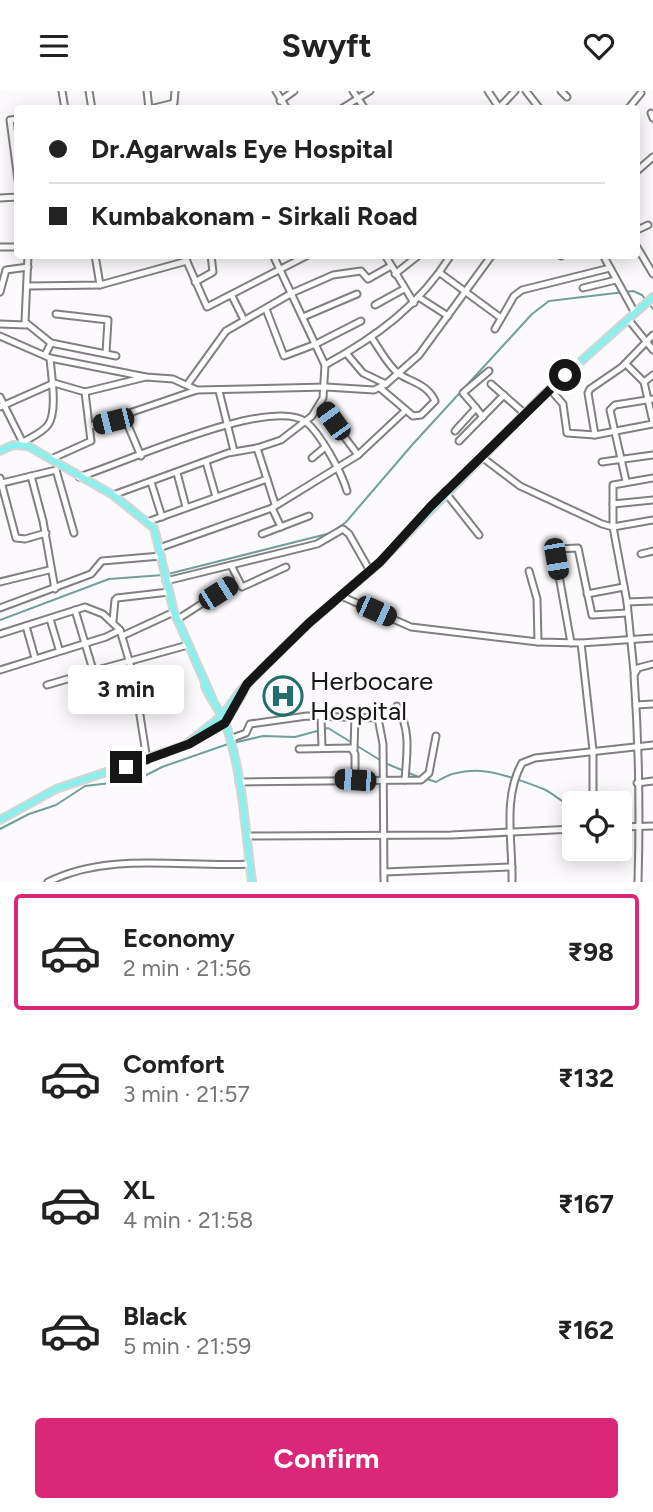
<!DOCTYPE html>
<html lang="en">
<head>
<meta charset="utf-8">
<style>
	body { margin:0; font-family:Figtree,sans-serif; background:#f2f2f2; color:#222; height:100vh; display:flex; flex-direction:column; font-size:26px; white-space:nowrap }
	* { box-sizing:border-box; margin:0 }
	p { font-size:23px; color:#767676 }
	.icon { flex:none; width:38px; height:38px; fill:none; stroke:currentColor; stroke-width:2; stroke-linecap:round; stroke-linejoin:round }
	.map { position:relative; height:791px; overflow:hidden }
	.side { display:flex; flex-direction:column; background:#fff; flex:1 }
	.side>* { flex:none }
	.guide { position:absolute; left:14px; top:14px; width:626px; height:154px; border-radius:7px; box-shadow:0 4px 18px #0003; display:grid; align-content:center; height:154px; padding:0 35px; background:#fff }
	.controls { position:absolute; left:562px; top:700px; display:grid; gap:14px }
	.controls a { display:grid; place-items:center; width:70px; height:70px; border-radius:7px; background:#fff; box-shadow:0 4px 18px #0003; font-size:35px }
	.end { position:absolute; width:32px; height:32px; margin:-16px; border:9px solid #161616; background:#fff; box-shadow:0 0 0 4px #fff }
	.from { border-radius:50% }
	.bubble { position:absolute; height:49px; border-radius:7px; background:#fff; box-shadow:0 4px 18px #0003; font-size:23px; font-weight:700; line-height:49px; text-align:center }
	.car { position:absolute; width:21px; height:42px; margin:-21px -10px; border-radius:9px; box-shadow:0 0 5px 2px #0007; background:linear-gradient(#222 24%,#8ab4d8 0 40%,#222 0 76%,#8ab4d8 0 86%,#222 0) }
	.guide b { display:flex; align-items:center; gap:24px; height:66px; font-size:26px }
	.guide b+b { border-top:2px solid #e0e0e0 }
	.guide i { width:18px; height:18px; background:#222 }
	ul { padding:12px 0 0; list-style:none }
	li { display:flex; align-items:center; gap:21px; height:116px; margin:0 14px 10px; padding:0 21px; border:4px solid transparent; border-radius:7px }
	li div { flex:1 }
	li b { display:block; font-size:26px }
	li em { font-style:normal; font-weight:700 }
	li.on { border-color:#db2777 }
	li>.icon { width:63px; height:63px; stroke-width:1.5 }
	.primary-button { display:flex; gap:14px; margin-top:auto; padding:14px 35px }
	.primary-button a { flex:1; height:80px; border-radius:7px; background:#db2777; color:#fff; font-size:28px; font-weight:700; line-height:80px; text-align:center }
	header { display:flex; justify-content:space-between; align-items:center; height:91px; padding:0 35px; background:#fff; font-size:32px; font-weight:700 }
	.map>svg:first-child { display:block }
</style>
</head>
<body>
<header><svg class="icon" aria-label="menu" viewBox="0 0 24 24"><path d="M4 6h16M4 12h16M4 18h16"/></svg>Swyft<svg class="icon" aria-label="heart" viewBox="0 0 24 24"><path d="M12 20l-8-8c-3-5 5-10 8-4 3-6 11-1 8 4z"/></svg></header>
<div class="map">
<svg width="653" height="791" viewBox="0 0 653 791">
	<rect width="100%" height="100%" fill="#fcfafc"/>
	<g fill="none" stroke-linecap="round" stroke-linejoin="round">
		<g stroke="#71a09c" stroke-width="2">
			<path d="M168 483 331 442 346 431 412 354 532 223 549 210 633 200 642 204 653 218"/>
			<path d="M0 529 109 488 163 484"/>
			<path d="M233 652 263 645 295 646 328 637 380 669"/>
			<path d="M385 672 421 687"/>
			<path d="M427 688 436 691C470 669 507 684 541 697 553 701 561 712 574 716"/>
			<path d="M0 738 29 723 56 714 85 695 137 689 162 676 228 653"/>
		</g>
		<g stroke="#817f81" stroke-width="9">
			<g id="minor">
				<path d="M62 0 65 18"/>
				<path d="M89 0 92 18"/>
				<path d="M147 0 149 18"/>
				<path d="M276 0 287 18"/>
				<path d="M353 0 365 18"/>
				<path d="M488 0 500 18"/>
				<path d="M526 0 540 18"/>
				<path d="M561 0 567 6"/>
				<path d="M280 10 294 0"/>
				<path d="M499 17 515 0"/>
				<path d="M150 18 174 12 175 0"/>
				<path d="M341 18 370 0"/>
				<path d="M628 18 641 2"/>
				<path d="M651 22 653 27"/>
				<path d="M18 28 10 29 18 89"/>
				<path d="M637 80 653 66"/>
				<path d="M0 107 18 106"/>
				<path d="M637 139 648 134"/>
				<path d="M0 156H18"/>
				<path d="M637 156 653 183"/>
				<path d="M28 164 25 231 51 252 45 264"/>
				<path d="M95 164 100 194"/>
				<path d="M184 164 207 216 308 164"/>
				<path d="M385 164 414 212"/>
				<path d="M603 164 635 222"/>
				<path d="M561 165 562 164"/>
				<path d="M440 182 501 227"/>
				<path d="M395 183 419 164"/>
				<path d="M195 191 213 181 211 164"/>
				<path d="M28 195 100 194 187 170"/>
				<path d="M583 197 616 189"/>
				<path d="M0 201 6 179 28 176"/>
				<path d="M232 205 244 229"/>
				<path d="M420 207 448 225"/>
				<path d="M375 214 404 198"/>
				<path d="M266 218 284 265 316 253 361 230"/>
				<path d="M56 223 108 229 106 262"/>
				<path d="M303 226 357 203"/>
				<path d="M628 228 653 259"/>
				<path d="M0 233 26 234"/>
				<path d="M495 238 514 205 522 199 610 177"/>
				<path d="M0 245 50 267 146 286 173 288 197 299 326 296 374 299 386 293 419 264 492 164"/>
				<path d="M371 246C379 257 388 275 399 283 413 292 427 293 435 310L421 324 413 325 380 297"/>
				<path d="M51 252 116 265"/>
				<path d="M346 262 363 282 386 293"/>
				<path d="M626 273 644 291 653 331"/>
				<path d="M325 274C376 246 420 214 451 164"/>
				<path d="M644 291 653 284"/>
				<path d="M491 293 524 322"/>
				<path d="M187 294 226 240 292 202 333 184 361 180 368 188 391 175"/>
				<path d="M550 298 563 313 567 342 595 344 653 333"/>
				<path d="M219 300 234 360"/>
				<path d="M0 306 23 352"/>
				<path d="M320 313 358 364"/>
				<path d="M0 316 54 292 85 301 146 286"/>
				<path d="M476 317 463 302 489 280"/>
				<path d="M124 325 141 365"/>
				<path d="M91 335 197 299"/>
				<path d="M455 340 476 317 483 326"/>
				<path d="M595 344 588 302 590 298 622 276 653 244"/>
				<path d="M25 350C32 346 43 341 48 334 58 321 51 282 50 267"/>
				<path d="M459 350 504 304"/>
				<path d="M257 357 275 413"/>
				<path d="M312 367 324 357"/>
				<path d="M483 367 520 395 602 433 613 436 653 429"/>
				<path d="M51 368 91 350 85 301"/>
				<path d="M206 371 216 406"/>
				<path d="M602 371 653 364"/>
				<path d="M56 379 74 442"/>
				<path d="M177 382 186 416"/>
				<path d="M31 385 43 430 55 498"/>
				<path d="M79 386C122 373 271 304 306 331 320 342 342 382 347 400"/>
				<path d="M0 387 16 447 25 448 46 442"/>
				<path d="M626 390 610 319 615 314 653 308"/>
				<path d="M151 391 162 426"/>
				<path d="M2 392 56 379"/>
				<path d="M445 401 479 444"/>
				<path d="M113 404 228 362 257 357 281 349 312 325 323 307 325 274 273 164"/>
				<path d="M613 413 653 409"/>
				<path d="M272 417 281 436"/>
				<path d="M147 431 267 388"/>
				<path d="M262 443 309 425"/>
				<path d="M159 457 272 417 358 364 406 319"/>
				<path d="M641 463 653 460"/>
				<path d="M231 474 242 496 286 476"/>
				<path d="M529 480 537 508 538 551"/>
				<path d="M166 490 317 453 343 438 349 443 370 480"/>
				<path d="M0 491 49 479"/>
				<path d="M587 503 624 496"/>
				<path d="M341 505 411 536 538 551 581 552 653 547"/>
				<path d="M117 507 169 501"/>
				<path d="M627 511 653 510"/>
				<path d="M0 517 91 483 102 470 161 465"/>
				<path d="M75 519 93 579"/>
				<path d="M50 528 59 558"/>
				<path d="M178 528 237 490"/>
				<path d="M113 530 115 509"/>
				<path d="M26 535 35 567"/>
				<path d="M0 543 85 516 103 523 120 539 134 586 147 669"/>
				<path d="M122 545 174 521"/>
				<path d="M571 552 556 468 557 458 578 457 592 524 627 522"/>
				<path d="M581 552 593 659V712"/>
				<path d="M102 578 111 603"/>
				<path d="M0 579 106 546 120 539"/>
				<path d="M634 581 627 511 613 436V394L653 387"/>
				<path d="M47 594 81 584"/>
				<path d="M89 612 83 583 188 554"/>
				<path d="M636 614 653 613"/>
				<path d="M397 615C411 639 407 661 405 689"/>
				<path d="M321 625 322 657"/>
				<path d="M230 648 246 642 250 633 307 625 378 627 383 653 384 791"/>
				<path d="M299 658 351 657 355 663V689"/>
				<path d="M354 659 355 624"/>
				<path d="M239 691 421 689 429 682 436 645"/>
				<path d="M637 692 653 690"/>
				<path d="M620 736 653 735"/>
				<path d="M248 745 451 744 574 738"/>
				<path d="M384 781 512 776"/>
				<path d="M48 791C109 760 184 777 250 773"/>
				<path d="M512 791C513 752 502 708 522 672L535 667 653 654"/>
				<path d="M638 791C640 722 639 653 634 584L638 577 653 573"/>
			</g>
		</g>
		<g stroke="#d5d5d5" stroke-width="10">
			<g id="major">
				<path d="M0 360 13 354 28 355 113 404 154 437 174 521 213 609"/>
				<path d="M205 595C210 609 221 619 226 634 243 685 245 738 252 791"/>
				<path d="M184 655 222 625 241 599 309 532 380 471 541 306 653 206"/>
				<path d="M0 729 56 698 189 653 225 632 243 602"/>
			</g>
		</g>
		<use href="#minor" stroke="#fff" stroke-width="5"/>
		<use href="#major" stroke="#8bf0ec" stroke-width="6"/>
	</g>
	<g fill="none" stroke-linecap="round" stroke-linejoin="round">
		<path stroke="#161616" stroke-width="9" d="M126 676 189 653 225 632 247 593 264 576 309 532 380 471 431 415 565 284"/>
	</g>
	<defs>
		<g id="hospital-ring" transform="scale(2.0125)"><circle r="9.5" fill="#fcfafc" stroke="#236e6b" stroke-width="1.5"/><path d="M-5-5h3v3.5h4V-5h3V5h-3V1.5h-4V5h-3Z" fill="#236e6b"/></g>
	</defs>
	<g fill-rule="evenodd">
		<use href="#hospital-ring" x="283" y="605"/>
	</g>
	<g text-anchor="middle" stroke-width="5" stroke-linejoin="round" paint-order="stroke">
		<g font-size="26" fill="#161616" stroke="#fcfafc" text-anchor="start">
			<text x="310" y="599">Herbocare<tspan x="310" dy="30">Hospital</tspan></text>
		</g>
	</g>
</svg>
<div class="controls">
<a><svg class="icon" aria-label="locate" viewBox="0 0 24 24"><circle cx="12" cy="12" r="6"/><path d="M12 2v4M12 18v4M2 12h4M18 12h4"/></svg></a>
</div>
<i class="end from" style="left:565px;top:284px"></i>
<i class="end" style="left:126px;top:676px"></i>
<div class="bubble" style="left:68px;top:574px;width:116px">3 min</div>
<i class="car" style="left:113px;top:330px;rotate:256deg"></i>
<i class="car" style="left:333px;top:330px;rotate:324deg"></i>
<i class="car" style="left:556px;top:468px;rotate:170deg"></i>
<i class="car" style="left:218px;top:502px;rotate:58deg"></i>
<i class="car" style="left:376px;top:520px;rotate:114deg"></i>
<i class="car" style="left:355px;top:689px;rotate:274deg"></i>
<div class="guide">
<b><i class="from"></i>Dr.Agarwals Eye Hospital</b>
<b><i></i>Kumbakonam - Sirkali Road</b>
</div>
</div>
<section class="side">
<ul>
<li class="on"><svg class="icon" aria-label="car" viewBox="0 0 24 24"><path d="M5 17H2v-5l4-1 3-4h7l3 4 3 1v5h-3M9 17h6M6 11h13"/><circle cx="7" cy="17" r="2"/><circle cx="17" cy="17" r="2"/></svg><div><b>Economy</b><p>2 min · 21:56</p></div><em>₹98</em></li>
<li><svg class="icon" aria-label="car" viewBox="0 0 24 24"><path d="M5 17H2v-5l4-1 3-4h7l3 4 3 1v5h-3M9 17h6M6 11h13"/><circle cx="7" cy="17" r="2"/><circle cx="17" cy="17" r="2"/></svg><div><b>Comfort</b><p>3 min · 21:57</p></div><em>₹132</em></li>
<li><svg class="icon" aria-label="car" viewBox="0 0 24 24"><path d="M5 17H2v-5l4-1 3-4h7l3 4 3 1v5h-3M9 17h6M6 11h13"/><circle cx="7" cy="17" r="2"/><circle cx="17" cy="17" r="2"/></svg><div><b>XL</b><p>4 min · 21:58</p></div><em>₹167</em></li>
<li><svg class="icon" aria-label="car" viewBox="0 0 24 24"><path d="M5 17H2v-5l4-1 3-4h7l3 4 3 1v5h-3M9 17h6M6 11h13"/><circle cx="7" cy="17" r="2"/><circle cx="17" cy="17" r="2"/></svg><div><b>Black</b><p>5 min · 21:59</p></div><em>₹162</em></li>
</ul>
<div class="primary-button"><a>Confirm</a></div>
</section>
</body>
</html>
